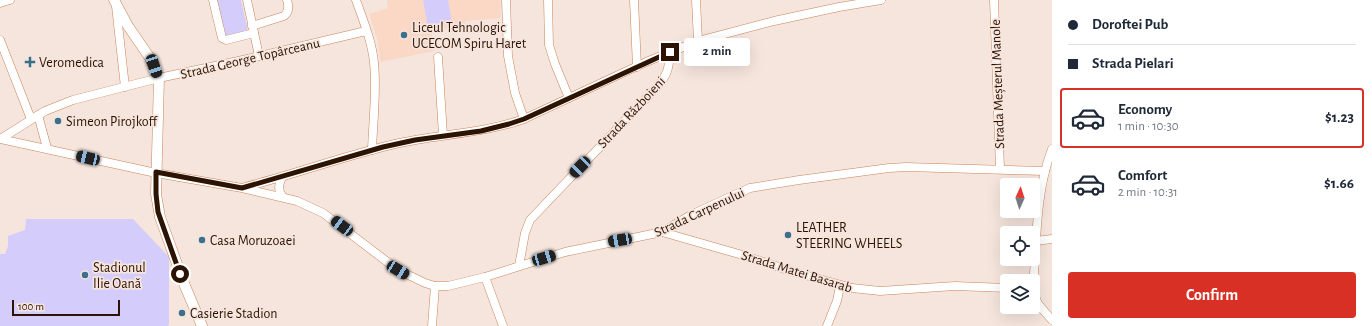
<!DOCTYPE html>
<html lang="en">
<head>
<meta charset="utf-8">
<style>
	body { margin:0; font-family:"Alegreya Sans",sans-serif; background:#f6f6f7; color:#1f2937; height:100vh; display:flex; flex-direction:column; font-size:15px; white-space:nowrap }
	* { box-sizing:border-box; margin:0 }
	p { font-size:13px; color:#747a83 }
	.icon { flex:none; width:22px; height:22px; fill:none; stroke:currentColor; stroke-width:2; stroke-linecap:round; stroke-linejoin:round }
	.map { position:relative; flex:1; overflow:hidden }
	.drawer { display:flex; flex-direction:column; background:#fff; width:320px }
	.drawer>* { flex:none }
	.hud { display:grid; align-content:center; height:88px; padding:0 16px; background:#fff }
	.needle { width:26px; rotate:3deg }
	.controls { position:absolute; left:1000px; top:178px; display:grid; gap:8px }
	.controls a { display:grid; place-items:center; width:40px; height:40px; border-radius:4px; background:#fff; box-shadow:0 4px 16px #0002; font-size:20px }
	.scale { position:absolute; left:12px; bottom:10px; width:108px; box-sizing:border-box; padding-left:4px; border:2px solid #2d1302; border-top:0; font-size:11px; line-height:14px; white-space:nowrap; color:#2d1302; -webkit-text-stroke:3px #f5e5dd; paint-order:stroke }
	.end { position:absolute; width:18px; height:18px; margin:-9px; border:5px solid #2d1302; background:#fff; box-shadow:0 0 0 2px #fff }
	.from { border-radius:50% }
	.bubble { position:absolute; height:28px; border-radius:4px; background:#fff; box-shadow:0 4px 16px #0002; font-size:13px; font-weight:600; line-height:28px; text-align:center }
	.car { position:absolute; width:12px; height:24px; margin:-12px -6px; border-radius:5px; box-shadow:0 0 3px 1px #0007; background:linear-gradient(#222 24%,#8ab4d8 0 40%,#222 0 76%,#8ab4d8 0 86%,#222 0) }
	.hud b { display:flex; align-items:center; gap:14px; height:38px; font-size:15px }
	.hud b+b { border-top:1px solid #e0e1e3 }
	.hud i { width:10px; height:10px; background:#1f2937 }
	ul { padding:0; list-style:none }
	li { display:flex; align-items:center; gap:12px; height:60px; margin:0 8px 6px; padding:0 8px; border:2px solid transparent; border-radius:4px }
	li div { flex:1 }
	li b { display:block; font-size:15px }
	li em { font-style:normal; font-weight:600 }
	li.selected { border-color:#d93025 }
	li>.icon { width:36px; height:36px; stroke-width:1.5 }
	.primary-button { display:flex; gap:8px; margin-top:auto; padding:8px 16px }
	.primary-button a { flex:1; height:46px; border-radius:4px; background:#d93025; color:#fff; font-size:16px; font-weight:600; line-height:46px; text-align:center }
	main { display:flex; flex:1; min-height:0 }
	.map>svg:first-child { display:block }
</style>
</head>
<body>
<main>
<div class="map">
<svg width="1052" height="326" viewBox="0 0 1052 326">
	<rect width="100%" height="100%" fill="#f5e5dd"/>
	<path fill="#fad8c5" d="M387 0H500L501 18 465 21V27L431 30 434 51 380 62 378 41 369 14 388 8Z"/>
	<g fill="#d4cdfc">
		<path d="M217 0H241L248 31 224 36Z"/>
		<path d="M423 0H448L452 23 428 27Z"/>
		<path d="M26 219H133L169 257V324L168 326H0V254H5L8 246V236L25 230Z"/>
	</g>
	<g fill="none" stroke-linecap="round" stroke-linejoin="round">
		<g stroke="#ca8459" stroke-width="9">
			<g id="minor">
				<path d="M213 0 222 38 226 40 254 33"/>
				<path d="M247 0 259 56"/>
				<path d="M356 0C363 20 372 41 374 63 377 90 373 122 372 150"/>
				<path d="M506 0 508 56 515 93 524 119"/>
				<path d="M548 0 549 45 555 64 569 98"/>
				<path d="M634 0 637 67"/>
				<path d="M696 0 698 41"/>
				<path d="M994 0 1000 169"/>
				<path d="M0 3 10 0"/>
				<path d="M116 6 125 87"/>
				<path d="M252 26 284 16C289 12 289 6 287 0"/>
				<path d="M0 40 31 119"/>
				<path d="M438 57 443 135"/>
				<path d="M38 115 47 148"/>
				<path d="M2 138 45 111 73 100 159 78 243 60 366 31"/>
				<path d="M0 139 156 173 242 188 297 201 323 213 398 270 425 283 435 286H448L485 277 565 252 662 232 691 215 730 197 750 188 799 180 889 168 906 167 1045 171"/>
				<path d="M282 177C279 184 277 190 283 197"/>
				<path d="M245 187C295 174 344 156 395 144 438 134 482 134 524 119L646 62 698 41 774 21 839 7 881 0"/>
				<path d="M662 232 739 254 794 272 852 288 880 291 955 286 1007 288"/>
				<path d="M1036 241 1052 239"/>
				<path d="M519 266 525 233 530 220 657 87C668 74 669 68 670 52"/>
				<path d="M485 277 503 326"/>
				<path d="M1033 288C1037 241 1035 193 1052 149"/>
				<path d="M1033 291 1038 304 1052 320"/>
				<path d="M432 326 435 286"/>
				<path d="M827 326 837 301 840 286"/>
			</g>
		</g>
		<g stroke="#ca8459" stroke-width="11">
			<path id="tertiary" d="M114 0 128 26 150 58 159 78 156 194 160 217 185 286 202 326"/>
		</g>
		<use href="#minor" stroke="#fff" stroke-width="8"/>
		<use href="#tertiary" stroke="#fff" stroke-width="10"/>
	</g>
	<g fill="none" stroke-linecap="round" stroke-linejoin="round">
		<path stroke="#2d1302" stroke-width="5" d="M180 274 158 212 156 194V172L242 188 383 147 415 140 481 131 509 124 524 119 670 52"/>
	</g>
	<g fill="#3a708b" stroke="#f5e5dd" stroke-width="1.5">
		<circle cx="404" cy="35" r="4"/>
		<path d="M28 56h4v4h4v4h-4v4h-4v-4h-4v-4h4z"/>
		<circle cx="58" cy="121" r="4"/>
		<circle cx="788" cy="235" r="4"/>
		<circle cx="202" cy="240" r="4"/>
		<circle cx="85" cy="275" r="4"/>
		<circle cx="182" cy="313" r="4"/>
	</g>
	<g text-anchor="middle" stroke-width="3.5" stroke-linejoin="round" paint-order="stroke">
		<g font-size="14" fill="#2d1302" stroke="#f5e5dd" text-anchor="start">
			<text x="412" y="32">Liceul Tehnologic<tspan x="412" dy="16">UCECOM Spiru Haret</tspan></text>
			<text x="39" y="67">Veromedica</text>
			<text x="66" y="126">Simeon Pirojkoff</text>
			<text x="796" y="232">LEATHER<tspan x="796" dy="16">STEERING WHEELS</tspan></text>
			<text x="210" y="245">Casa Moruzoaei</text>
			<text x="93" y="272">Stadionul<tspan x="93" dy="16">Ilie Oană</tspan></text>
			<text x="190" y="318">Casierie Stadion</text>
		</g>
		<g font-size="14" fill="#2d1302" stroke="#f5e5dd">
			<text transform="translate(250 58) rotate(-13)" y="5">Strada George Topârceanu</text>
			<text transform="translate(997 84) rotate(-92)" y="5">Strada Meșterul Manole</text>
			<text transform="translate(631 112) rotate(-47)" y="5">Strada Războieni</text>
			<text transform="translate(699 212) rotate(-25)" y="5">Strada Carpenului</text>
			<text transform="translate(797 271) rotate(17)" y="5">Strada Matei Basarab</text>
		</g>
	</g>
</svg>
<div class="controls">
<a><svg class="needle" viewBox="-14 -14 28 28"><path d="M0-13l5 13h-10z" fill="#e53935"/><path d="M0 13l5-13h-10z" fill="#747a83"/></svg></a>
<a><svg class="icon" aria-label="locate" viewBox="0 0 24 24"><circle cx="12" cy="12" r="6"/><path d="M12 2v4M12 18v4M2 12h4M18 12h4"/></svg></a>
<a><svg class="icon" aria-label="layers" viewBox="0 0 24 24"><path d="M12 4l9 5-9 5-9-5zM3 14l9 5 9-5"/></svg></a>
</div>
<div class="scale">100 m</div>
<i class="end from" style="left:180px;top:274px"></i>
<i class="end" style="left:670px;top:52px"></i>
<div class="bubble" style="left:684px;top:38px;width:66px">2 min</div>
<i class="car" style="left:154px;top:66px;rotate:161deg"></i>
<i class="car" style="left:88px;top:158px;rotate:283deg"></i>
<i class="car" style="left:580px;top:167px;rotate:224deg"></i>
<i class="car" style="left:342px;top:226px;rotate:307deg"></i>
<i class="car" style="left:620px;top:240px;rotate:260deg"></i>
<i class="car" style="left:544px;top:258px;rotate:74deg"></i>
<i class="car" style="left:398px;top:270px;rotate:121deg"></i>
</div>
<section class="drawer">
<div class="hud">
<b><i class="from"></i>Doroftei Pub</b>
<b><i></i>Strada Pielari</b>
</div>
<ul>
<li class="selected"><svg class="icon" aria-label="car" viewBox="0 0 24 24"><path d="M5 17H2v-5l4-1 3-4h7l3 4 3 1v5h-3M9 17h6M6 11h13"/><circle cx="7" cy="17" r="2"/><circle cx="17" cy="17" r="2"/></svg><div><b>Economy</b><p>1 min · 10:30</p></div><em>$1.23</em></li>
<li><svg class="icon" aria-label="car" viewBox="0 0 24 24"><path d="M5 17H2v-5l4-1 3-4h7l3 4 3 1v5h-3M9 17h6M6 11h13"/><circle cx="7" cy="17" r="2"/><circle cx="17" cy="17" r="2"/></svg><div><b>Comfort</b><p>2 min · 10:31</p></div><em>$1.66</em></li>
</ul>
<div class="primary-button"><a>Confirm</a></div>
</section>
</main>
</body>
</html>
